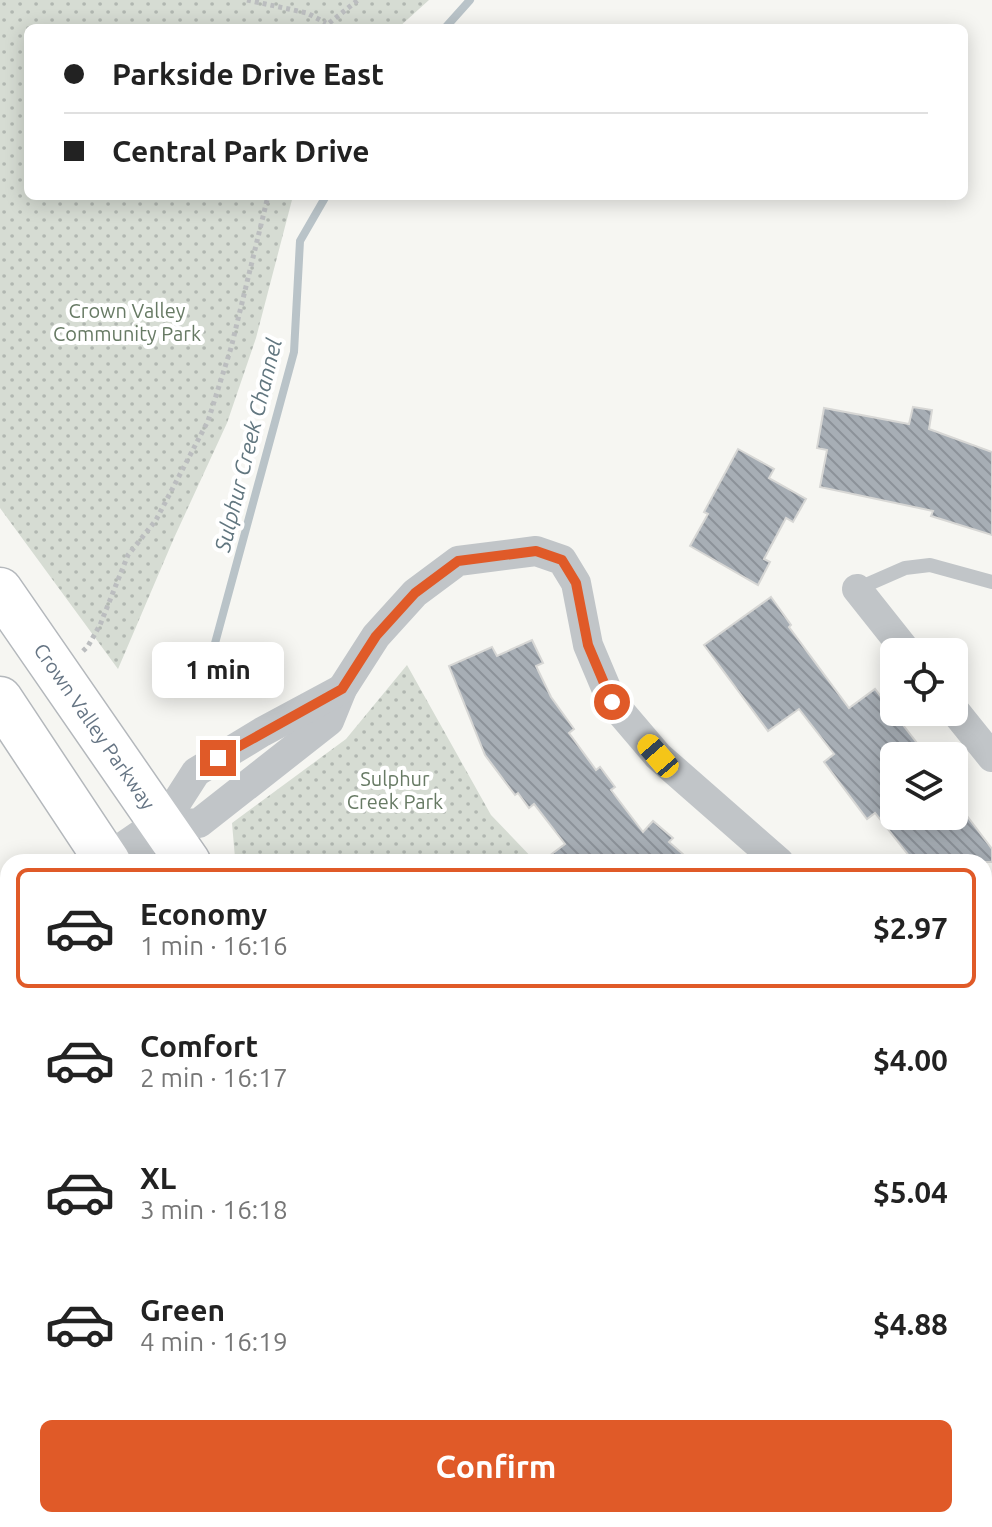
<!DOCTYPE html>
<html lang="en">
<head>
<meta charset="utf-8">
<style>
	body { margin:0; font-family:Ubuntu,sans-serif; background:#f6f6f6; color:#222; height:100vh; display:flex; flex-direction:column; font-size:30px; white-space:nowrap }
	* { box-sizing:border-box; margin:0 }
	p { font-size:26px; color:#767676 }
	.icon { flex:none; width:44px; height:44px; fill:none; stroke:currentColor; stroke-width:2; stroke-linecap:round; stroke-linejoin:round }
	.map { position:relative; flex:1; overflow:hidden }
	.sheet { position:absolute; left:0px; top:854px; width:992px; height:674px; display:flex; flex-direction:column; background:#fff; border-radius:24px 24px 0 0; box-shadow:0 4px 20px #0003 }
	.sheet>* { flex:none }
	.hud { position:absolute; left:24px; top:24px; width:944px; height:176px; border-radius:12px; box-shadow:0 4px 20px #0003; display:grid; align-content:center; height:176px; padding:0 40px; background:#fff }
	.buttons { position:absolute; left:880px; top:638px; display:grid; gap:16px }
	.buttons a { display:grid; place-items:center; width:88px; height:88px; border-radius:12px; background:#fff; box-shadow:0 4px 20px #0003; font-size:40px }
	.end { position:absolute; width:36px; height:36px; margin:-18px; border:10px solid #e05a28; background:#fff; box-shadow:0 0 0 4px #fff }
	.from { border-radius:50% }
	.bubble { position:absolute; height:56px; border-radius:12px; background:#fff; box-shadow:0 4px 20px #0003; font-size:26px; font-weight:600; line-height:56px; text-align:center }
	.car { position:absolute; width:24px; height:48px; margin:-24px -12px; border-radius:10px; box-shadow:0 0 6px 2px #0007; background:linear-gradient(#f5c518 24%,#345 0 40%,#f5c518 0 76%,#345 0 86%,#f5c518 0) }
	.hud b { display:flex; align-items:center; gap:28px; height:76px; font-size:30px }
	.hud b+b { border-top:2px solid #e0e0e0 }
	.hud i { width:20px; height:20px; background:#222 }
	ul { padding:14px 0 0; list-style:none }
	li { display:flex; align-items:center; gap:24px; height:120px; margin:0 16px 12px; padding:0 24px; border:4px solid transparent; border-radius:12px }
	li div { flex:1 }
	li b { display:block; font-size:30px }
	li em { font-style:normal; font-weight:600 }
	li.selected { border-color:#e05a28 }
	li>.icon { width:72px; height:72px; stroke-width:1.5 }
	.button { display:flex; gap:16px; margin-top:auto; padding:16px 40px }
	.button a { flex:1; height:92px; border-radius:12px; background:#e05a28; color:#fff; font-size:32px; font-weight:600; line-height:92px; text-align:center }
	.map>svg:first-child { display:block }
</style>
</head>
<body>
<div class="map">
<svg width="992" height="1527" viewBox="0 0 992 1527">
	<defs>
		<pattern id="park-dots" width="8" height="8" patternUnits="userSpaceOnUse" patternTransform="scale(2)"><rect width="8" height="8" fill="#d6dcd3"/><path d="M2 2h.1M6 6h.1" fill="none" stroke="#b1b7b1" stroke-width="1.8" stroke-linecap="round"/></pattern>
		<pattern id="building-back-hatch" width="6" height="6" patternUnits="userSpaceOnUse" patternTransform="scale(2)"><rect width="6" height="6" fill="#a7aeb5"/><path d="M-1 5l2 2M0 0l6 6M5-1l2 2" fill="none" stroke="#8c9299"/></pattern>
	</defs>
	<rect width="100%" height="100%" fill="#f6f6f2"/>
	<g fill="url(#park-dots)">
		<path d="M0 0H429L398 28H28V196H293L256 338 227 423 174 538 118 669 0 508Z"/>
		<path d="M407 665 491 815 536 862H238L235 858 232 823 346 739Z"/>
		<path d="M984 1361 992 1368V1527H835L828 1520H984Z"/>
	</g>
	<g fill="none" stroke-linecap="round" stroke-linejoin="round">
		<g stroke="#b9c3c8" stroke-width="8">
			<path d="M445 28 470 0"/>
			<path d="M211 658 294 352 300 241 326 196"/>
		</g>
	</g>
	<g fill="url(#building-back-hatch)" stroke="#d7d7d5" stroke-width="2">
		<path d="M913 407 932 410 929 429 992 452V535L931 516 933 511 820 487 827 450 817 448 824 408 909 424Z"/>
		<path d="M738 449 774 469 769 478 806 499 793 522 786 518 764 559 770 562 758 585 690 546 708 514 704 512Z"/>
		<path d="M771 597 791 625 789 627 849 708 875 689 927 756H894V816H967L992 849V862H914L875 813 867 819 824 762 834 754 799 709 768 731 704 645Z"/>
		<path d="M532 640 543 663 536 666 551 697 574 729 569 733 596 770 600 767 615 787 611 790 643 832 653 821 673 838 669 842 692 862H541L565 844 534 804 529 808 518 793 515 795 485 755 449 666 492 647 497 656Z"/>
	</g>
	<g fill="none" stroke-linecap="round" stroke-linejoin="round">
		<g stroke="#b4b8bc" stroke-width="47">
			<g id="primary">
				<path id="s1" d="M0 590 188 862"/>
				<path d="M0 699 108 862"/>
				<path d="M685 1520 692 1527"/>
				<path d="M774 1520 781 1527"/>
			</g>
		</g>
		<g stroke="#bbbdbf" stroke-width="5" stroke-dasharray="4 4" stroke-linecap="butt">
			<path d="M247 0 307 13 326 23"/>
			<path d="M323 28 358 0"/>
			<path d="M83 651 88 646 100 625 128 555 156 520 208 421 231 348 268 196"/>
		</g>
		<path stroke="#c1c5c8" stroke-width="14" d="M857 589 905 568 930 565 992 582"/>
		<g stroke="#c1c5c8" stroke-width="30">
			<path d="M857 589 907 652"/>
			<path d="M954 710 992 757"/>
			<path d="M162 825 199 823 329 721 342 689 376 636 415 593 458 561 536 551 562 560 576 583 588 645 612 702 658 756 779 862"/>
			<path d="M162 825 196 772 262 732 342 689"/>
			<path d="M984 1095 992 1104"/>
			<path d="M0 1273 8 1283"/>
			<path d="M87 1527 88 1520"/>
		</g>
		<g stroke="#c1c5c8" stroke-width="38">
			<path d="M108 862 162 825"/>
			<path d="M0 914 8 912"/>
		</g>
		<use href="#primary" stroke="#fff" stroke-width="44"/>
	</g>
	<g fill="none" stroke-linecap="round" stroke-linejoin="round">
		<path stroke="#e05a28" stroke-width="10" d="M218 758 342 689 376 636 415 593 458 561 536 551 562 560 576 583 588 645 612 702"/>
	</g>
	<g text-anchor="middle" stroke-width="8" stroke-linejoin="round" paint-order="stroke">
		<g font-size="20" fill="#677a64" stroke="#fff">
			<text x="127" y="318">Crown Valley<tspan x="127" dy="23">Community Park</tspan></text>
			<text x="395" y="786">Sulphur<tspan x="395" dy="23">Creek Park</tspan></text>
		</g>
		<g font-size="20" fill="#657483" stroke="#fff">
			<text dy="7" stroke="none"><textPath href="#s1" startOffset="166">Crown Valley Parkway</textPath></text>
		</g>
		<g font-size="22" font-style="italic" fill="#61767f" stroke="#fff">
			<text transform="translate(248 445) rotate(-76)" y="8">Sulphur Creek Channel</text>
		</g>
	</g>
</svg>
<div class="buttons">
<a><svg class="icon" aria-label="locate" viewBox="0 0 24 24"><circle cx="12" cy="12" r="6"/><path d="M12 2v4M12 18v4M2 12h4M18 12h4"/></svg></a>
<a><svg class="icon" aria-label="layers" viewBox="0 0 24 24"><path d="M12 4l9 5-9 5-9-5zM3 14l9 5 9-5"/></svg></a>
</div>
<i class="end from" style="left:612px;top:702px"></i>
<i class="end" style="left:218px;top:758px"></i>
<div class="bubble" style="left:152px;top:642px;width:132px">1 min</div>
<i class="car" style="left:658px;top:756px;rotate:319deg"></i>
<div class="hud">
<b><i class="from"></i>Parkside Drive East</b>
<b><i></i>Central Park Drive</b>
</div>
<section class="sheet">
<ul>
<li class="selected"><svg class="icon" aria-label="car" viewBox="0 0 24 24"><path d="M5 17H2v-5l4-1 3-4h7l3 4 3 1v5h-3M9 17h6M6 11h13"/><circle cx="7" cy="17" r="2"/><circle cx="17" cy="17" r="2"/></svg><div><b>Economy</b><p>1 min · 16:16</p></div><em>$2.97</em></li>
<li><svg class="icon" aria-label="car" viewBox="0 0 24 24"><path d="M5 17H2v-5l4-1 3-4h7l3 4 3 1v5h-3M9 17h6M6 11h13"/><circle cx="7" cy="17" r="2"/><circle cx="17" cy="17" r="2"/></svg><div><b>Comfort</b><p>2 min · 16:17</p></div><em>$4.00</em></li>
<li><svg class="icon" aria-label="car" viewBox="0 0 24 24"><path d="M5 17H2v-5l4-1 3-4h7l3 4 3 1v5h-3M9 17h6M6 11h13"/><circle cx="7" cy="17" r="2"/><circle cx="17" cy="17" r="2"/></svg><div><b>XL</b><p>3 min · 16:18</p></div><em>$5.04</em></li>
<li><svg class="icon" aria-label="car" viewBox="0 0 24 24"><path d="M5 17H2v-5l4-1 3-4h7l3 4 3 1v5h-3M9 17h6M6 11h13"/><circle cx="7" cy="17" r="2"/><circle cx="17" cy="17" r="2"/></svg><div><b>Green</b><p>4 min · 16:19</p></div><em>$4.88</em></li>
</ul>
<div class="button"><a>Confirm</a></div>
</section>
</div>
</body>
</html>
